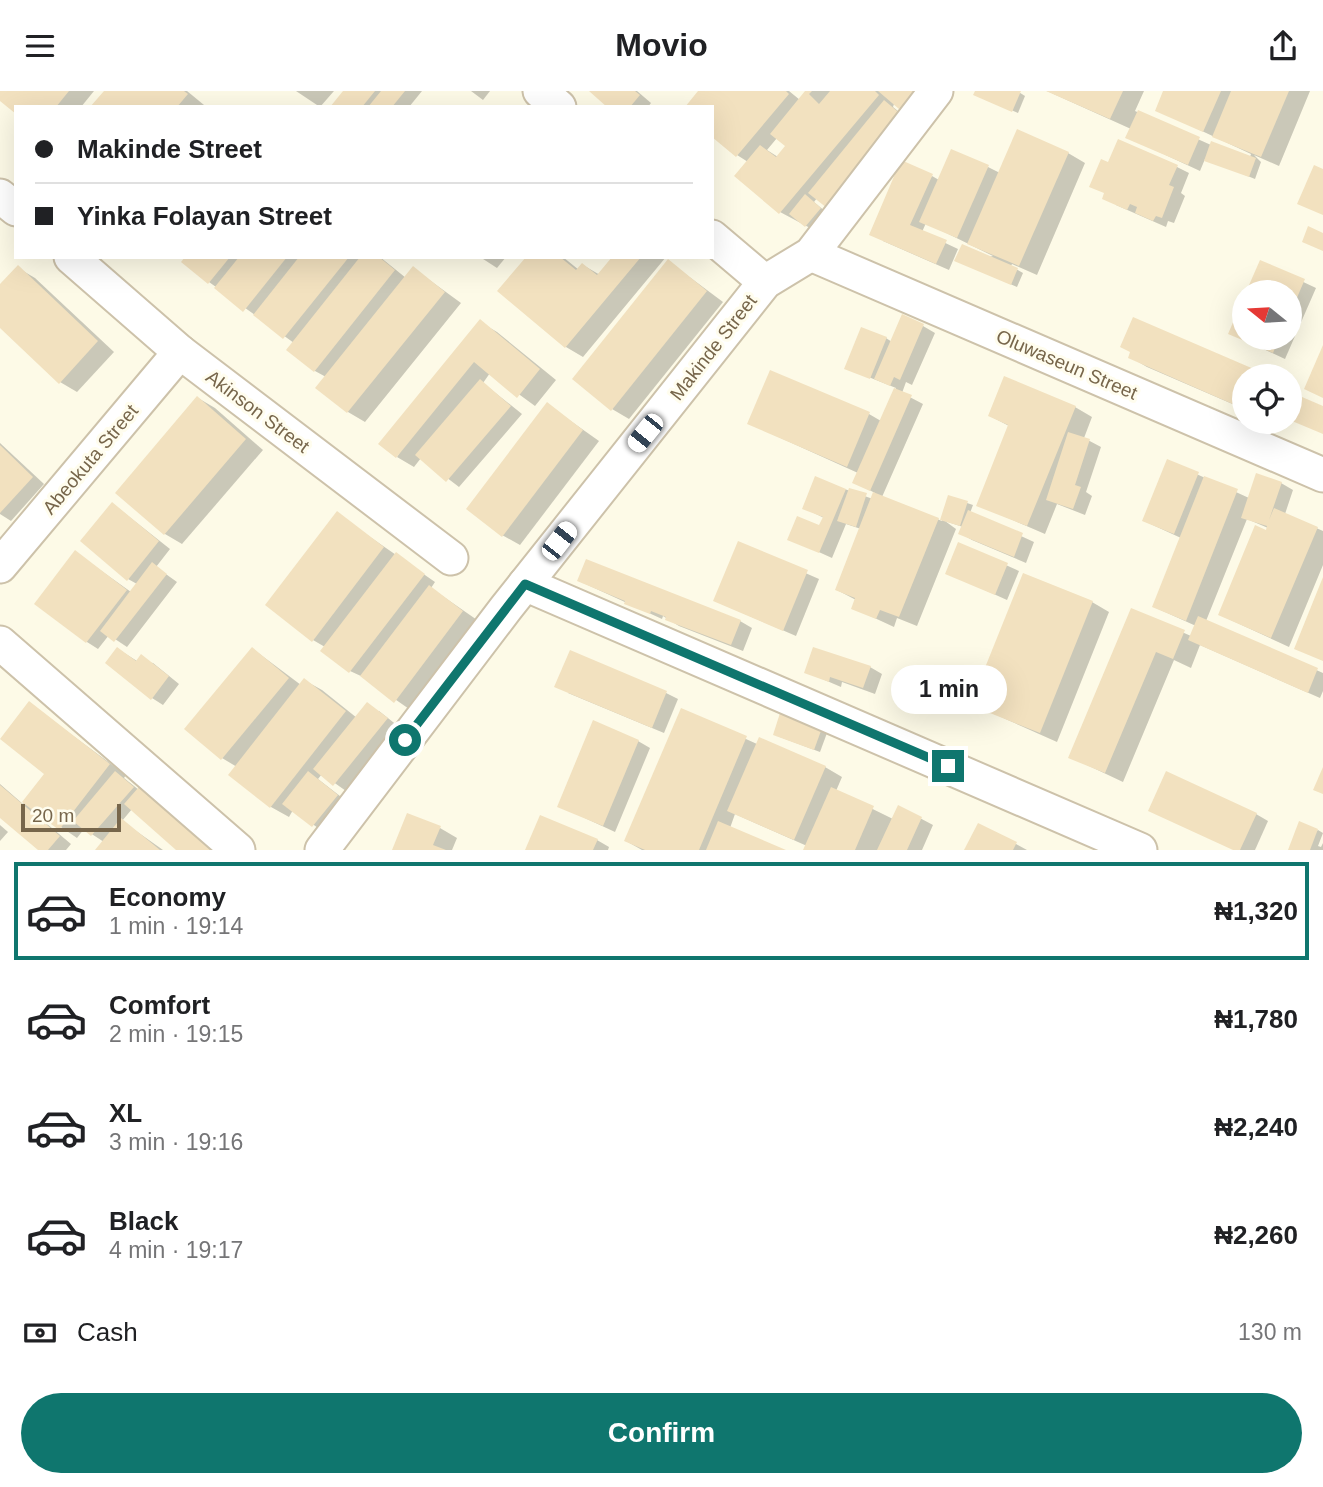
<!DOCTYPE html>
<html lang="en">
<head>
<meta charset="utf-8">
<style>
	body { margin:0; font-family:Helvetica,sans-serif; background:#f6f6f6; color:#202124; height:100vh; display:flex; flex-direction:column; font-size:26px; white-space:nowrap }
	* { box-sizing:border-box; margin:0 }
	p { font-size:23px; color:#757577 }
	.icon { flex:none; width:38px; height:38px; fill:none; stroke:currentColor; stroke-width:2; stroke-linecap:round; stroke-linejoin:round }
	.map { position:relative; height:759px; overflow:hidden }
	.sheet { display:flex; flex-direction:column; background:#fff; flex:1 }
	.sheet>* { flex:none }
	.hud { position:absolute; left:14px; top:14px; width:700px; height:154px; border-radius:0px; box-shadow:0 7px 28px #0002; display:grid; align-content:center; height:154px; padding:0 21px; background:#fff }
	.needle { width:46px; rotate:288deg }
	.buttons { position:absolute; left:1232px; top:189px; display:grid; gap:14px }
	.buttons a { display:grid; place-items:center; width:70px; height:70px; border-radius:50%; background:#fff; box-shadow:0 7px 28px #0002; font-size:35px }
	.scale { position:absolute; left:21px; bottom:18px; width:100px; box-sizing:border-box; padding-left:7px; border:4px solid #77664b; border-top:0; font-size:19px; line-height:24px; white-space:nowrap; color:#77664b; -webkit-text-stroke:5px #fffdee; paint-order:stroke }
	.end { position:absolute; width:32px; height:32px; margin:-16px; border:9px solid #0f766e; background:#fff; box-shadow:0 0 0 4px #fff }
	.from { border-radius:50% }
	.bubble { position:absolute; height:49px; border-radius:24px; background:#fff; box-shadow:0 7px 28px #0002; font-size:23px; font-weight:700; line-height:49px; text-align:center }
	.car { position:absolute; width:21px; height:42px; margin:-21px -10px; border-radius:9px; box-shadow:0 0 5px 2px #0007; background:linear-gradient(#fff 24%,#345 0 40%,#fff 0 76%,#345 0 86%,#fff 0) }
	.hud b { display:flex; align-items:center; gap:24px; height:66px; font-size:26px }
	.hud b+b { border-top:2px solid #e0e0e0 }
	.hud i { width:18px; height:18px; background:#202124 }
	ul { padding:12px 0 0; list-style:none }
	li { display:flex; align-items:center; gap:21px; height:98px; margin:0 14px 10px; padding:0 7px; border:4px solid transparent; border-radius:0px }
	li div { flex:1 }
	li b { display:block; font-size:26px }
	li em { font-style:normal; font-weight:700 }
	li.active { border-color:#0f766e }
	li>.icon { width:63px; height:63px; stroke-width:1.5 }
	.pay { display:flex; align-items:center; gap:18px; height:77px; padding:0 21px; font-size:26px }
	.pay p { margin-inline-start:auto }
	.button { display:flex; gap:14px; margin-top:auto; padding:14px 21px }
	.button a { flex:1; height:80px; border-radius:42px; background:#0f766e; color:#fff; font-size:28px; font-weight:700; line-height:80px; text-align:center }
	header { display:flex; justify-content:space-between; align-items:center; height:91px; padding:0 21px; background:#fff; font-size:32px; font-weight:700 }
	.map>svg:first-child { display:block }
</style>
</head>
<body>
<header><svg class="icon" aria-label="menu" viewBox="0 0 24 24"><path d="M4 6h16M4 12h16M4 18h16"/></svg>Movio<svg class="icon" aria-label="share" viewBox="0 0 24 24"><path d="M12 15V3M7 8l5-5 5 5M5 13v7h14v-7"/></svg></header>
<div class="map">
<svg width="1323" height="759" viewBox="0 0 1323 759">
	<rect width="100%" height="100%" fill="#fdfae7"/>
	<g fill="#0003" fill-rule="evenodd">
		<path d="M0 0H94L81 16H16L0 7Z"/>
		<path d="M106 0H187L204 14 92 16Z"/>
		<path d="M296 0H334L320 16Z"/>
		<path d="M345 0H422L409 16H332Z"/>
		<path d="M471 0H490L483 9Z"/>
		<path d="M592 0H637L651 12 648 16H610Z"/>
		<path d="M700 0H789L800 9 808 0H932L912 24 894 13 893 16 914 33 817 107 814 111 826 121 812 138 780 121 748 71 737 64 712 16ZM777 47 787 55 778 66 767 59Z"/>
		<path d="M977 0H1017L1025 5 1018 22 981 6Z"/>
		<path d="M1047 0H1144L1135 20 1211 54 1250 66 1251 63 1157 19 1165 0H1310L1279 75 1254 64 1261 71 1255 88 1205 68 1200 80 1127 46 1131 38Z"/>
		<path d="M1068 62 1085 72 1037 184 1012 173 1011 175 1023 182 1017 196 962 172 993 165 926 132 922 141 958 158 949 179 883 150 932 85 939 89 988 76 1000 82Z"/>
		<path d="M1109 73 1177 76 1189 82 1181 102 1185 105 1174 132 1168 130 1166 136 1116 114Z"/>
		<path d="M187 166H380L406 187 413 177 461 212 365 331 348 321 326 286 315 280 294 252 209 191Z"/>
		<path d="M480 166H506L497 177Z"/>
		<path d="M528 166H563L579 179 583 174 600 184 614 166H666L583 266 566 256 500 200Z"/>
		<path d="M668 170 723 211 629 328 612 318Z"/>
		<path d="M1261 171 1316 197 1285 268 1231 243 1244 211V247H1290V201H1248Z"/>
		<path d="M18 177 35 187 114 261 77 301 60 291 0 235V196Z"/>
		<path d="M1134 228 1265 285H1244V318L1147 276 1130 266Z"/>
		<path d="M480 231 497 241 556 289 535 315 490 282 483 292 522 323 459 396 421 367 414 376 397 366Z"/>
		<path d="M923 235 935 242 912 294 906 291 902 302 923 313 882 406 942 430 949 406 973 414 970 422 1034 451 1026 472 972 449 960 442 963 436 945 430 956 438 917 535 897 527 894 536 853 517 856 509 837 499 861 438 846 433 832 467 790 448 820 437 824 427 804 417 816 388 873 408 875 402 854 391 858 382 750 333 869 323 881 330 896 297 846 277 886 247 892 251Z"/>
		<path d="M198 307 215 317 263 359 182 453 165 443 117 401Z"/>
		<path d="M548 314 599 350 520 454 502 444Z"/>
		<path d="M1075 316 1092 326 1084 347 1101 356 1086 401 1092 405 1085 424 1057 413 1045 443 978 414 1009 335 990 325Z"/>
		<path d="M0 352 44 393 11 430 0 423Z"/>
		<path d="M1168 370 1249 407 1281 392 1293 399 1285 423 1323 440V474L1289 556 1220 524 1268 437 1247 428 1206 530 1323 582V600L1320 607 1200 554 1191 577 1174 569 1123 691 1070 666 1132 519 1191 545 1196 535 1154 516 1181 447 1144 430Z"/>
		<path d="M113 413 170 458 156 476 177 491 127 556 109 544 98 558 87 551 75 461 131 501 137 493 128 488Z"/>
		<path d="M337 423 435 491 431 497 480 531 412 620 363 586 350 580 325 556 313 549Z"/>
		<path d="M739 453 819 488 796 545 715 510Z"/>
		<path d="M959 453 1019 480 1007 509 947 482Z"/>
		<path d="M579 490 740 530 752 537 743 560 679 535 663 525 662 528Z"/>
		<path d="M1092 511 1109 521 1057 651 972 613Z"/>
		<path d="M118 558 137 570 153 572 179 593 163 614 152 607Z"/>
		<path d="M253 558 301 594 304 589 322 599 357 627 379 620 398 635 346 700 322 683 318 688 349 712 325 742 293 719 289 726 271 716 231 683 237 676 222 667Z"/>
		<path d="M870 576 882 583 875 603 842 591 841 596 806 581Z"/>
		<path d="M568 602H666L678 608 664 642Z"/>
		<path d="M30 613 126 684 124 687 139 699 132 718 122 730 163 759H97L104 751 84 738 77 747 36 719 34 722 71 753 66 759H40L0 725V693L23 713 47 683Z"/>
		<path d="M682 619 757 653 825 676 842 686 836 700 893 728 899 716 933 734 922 759H805L807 755 735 723 730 737 781 759H642L626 750Z"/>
		<path d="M821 639 827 642 820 661 780 646Z"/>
		<path d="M638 650 650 657 615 741 559 715Z"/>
		<path d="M1256 723 1268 730 1255 759H1234Z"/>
		<path d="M0 734 8 741 0 750Z"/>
		<path d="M979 734 1016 753 1027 759H966Z"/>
		<path d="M440 737 457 747 452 759H394Z"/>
		<path d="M1318 739 1323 742 1318 755 1321 756 1323 752V759H1290Z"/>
		<path d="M597 749 609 756 608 759H526Z"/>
	</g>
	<g fill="#f2e1bf">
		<path d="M0 0H69L56 16H16V23L0 10Z"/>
		<path d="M104 0H184L188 3 177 16H90Z"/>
		<path d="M343 0H375L362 16H330Z"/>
		<path d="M381 0H405L392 16H368Z"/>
		<path d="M589 0H635L640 4 630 16H607Z"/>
		<path d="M698 0H786L789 3 736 66 712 46V16H685Z"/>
		<path d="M805 0H812L809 3 819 13 830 0H875L879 4 779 123 734 85 760 54 776 66 785 55 770 43Z"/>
		<path d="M878 0H915L899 18Z"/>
		<path d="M975 0H1021L1012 21 973 4Z"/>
		<path d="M1046 0H1123L1110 28Z"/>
		<path d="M1163 0H1221L1203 41 1155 20Z"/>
		<path d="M1231 0H1289L1261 66 1212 46Z"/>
		<path d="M884 9 903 25 827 117 808 102Z"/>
		<path d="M1138 19 1200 46 1188 74 1125 47Z"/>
		<path d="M1017 38 1069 61 1019 175 967 153Z"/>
		<path d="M1118 48 1178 74 1169 94 1174 96 1162 127 1156 125 1153 130 1135 122 1137 116 1130 113 1127 119 1102 108 1104 102 1089 96 1101 68 1108 71Z"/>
		<path d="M1211 50 1256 67 1249 86 1204 70Z"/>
		<path d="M951 58 989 74 957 147 919 131Z"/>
		<path d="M901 69 933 83 910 134 947 149 936 173 869 144Z"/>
		<path d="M1314 74 1323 78V124L1297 113Z"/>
		<path d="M805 103 821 117 805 136 789 123Z"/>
		<path d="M1308 135 1323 142V160L1302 151Z"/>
		<path d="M962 153 1018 177 1011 194 954 170Z"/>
		<path d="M185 166H230L208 193 181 171Z"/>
		<path d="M239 166H287L243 221 214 197Z"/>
		<path d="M299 166H349L283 248 253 224Z"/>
		<path d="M360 166H379L395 179 314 281 286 259Z"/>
		<path d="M526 166H560L576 179 582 172 597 184 612 166H641L565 257 497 200Z"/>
		<path d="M668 168 707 200 611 320 572 288Z"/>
		<path d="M1260 169 1305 188 1290 223V201H1246Z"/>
		<path d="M18 174 98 250 59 293 0 237V193Z"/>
		<path d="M413 175 445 201 347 322 315 297Z"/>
		<path d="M1244 206V247H1279L1273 262 1228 243Z"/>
		<path d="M902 223 924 233 900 289 894 286 890 295 874 288Z"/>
		<path d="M1133 226 1270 285H1244V318L1128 267 1130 261 1120 256Z"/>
		<path d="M480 228 540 278 517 307 474 271 396 367 378 353Z"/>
		<path d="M861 236 887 246 870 288 844 278Z"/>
		<path d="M1323 254V307L1304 298Z"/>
		<path d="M770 279 870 321 847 376 747 333Z"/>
		<path d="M1004 285 1076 315 1027 435 976 415 1008 334 988 325Z"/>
		<path d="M480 288 511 315 446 391 415 364Z"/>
		<path d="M894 297 912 304 870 400 852 392Z"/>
		<path d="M197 305 246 348 164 444 115 402Z"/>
		<path d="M1302 306 1323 315V343L1292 330Z"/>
		<path d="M547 311 583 339 502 446 466 418Z"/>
		<path d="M1068 341 1090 348 1075 394 1081 396 1073 418 1046 409Z"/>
		<path d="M0 354 33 386 0 422Z"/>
		<path d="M1167 368 1199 381 1174 443 1142 430Z"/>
		<path d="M1256 382 1282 391 1269 429 1274 417 1318 436 1271 547 1218 524 1255 434 1266 439 1267 435 1241 427Z"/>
		<path d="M815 385 846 398 819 462 787 449 797 425 819 434 823 426 802 418Z"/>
		<path d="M1204 385 1238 398 1186 530 1152 516Z"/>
		<path d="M849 397 867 402 856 436 837 430Z"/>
		<path d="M873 401 939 427 899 526 880 519 876 528 851 518 855 507 835 499Z"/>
		<path d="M948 404 968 410 960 435 940 429Z"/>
		<path d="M112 411 159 450 127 490 80 450Z"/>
		<path d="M968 419 1023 442 1014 466 958 443Z"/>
		<path d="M337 420 384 456 312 551 265 514Z"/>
		<path d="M738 450 808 479 783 540 713 510Z"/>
		<path d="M958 451 1008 472 995 504 945 483Z"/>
		<path d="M75 459 127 499 86 552 34 513Z"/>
		<path d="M396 461 425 483 349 582 320 560Z"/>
		<path d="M586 468 741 529 731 554 665 529 666 526 651 520 650 523 624 513 625 510 577 490Z"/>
		<path d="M152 471 167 483 114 551 100 540Z"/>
		<path d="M1023 482 1093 510 1040 642 970 614Z"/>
		<path d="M1323 486V570L1294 558Z"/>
		<path d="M429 494 463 520 394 612 360 585Z"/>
		<path d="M1131 517 1185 539 1173 568 1156 561 1105 682 1068 667Z"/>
		<path d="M1198 525 1318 577 1308 602 1188 549Z"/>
		<path d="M117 556 136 570 141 563 169 585 151 609 105 572Z"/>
		<path d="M252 556 289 587 221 669 184 638Z"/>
		<path d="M813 556 871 575 863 597 830 586 829 591 804 582Z"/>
		<path d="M570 559 667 600 652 637 554 596Z"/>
		<path d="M304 587 346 620 270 717 228 684Z"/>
		<path d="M29 610 110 673 59 739 22 711 44 683 0 648Z"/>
		<path d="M367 611 388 627 333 695 313 678Z"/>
		<path d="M681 617 747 645 699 759H645L624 750Z"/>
		<path d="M780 622 822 637 814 659 773 644Z"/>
		<path d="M593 629 639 649 603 735 557 716Z"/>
		<path d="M759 646 826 675 794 749 727 720Z"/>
		<path d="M1323 676V703L1313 699Z"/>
		<path d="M115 680 134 696 91 745 73 730Z"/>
		<path d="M308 680 338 704 312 736 282 713Z"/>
		<path d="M1166 680 1257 722 1240 759H1233L1148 720Z"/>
		<path d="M145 689 224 759H176L124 713Z"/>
		<path d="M0 694 60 745 48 759H38L0 727Z"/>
		<path d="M831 696 874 715 855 759H803Z"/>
		<path d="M898 714 922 726 907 759H877Z"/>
		<path d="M407 722 441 735 433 754 446 759H392Z"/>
		<path d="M540 724 598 748 593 759H525Z"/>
		<path d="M121 727 160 759H95Z"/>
		<path d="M718 730 786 759H706Z"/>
		<path d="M1299 730 1318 738 1310 759H1288Z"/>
		<path d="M978 732 1017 751 1013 759H964Z"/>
	</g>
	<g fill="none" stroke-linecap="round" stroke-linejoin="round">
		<g stroke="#cdc2aa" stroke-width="37">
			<g id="minor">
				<path d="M540 0 559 16"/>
				<path d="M0 105 16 118"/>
				<path d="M712 146 765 191"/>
				<path d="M811 163 1323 384"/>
				<path d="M71 166 180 261 451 467"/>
				<path d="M0 475 180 261"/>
				<path d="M525 493 1140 759"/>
				<path d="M0 552 238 759"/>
				<path d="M322 759 506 517 765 191 811 163 936 0"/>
			</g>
		</g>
		<use href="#minor" stroke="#fff" stroke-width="33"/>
	</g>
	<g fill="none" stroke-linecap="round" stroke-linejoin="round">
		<path stroke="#0f766e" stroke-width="9" d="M405 649 525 493 948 675"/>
	</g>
	<g text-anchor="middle" stroke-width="6" stroke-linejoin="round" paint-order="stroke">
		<g font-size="19" fill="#77664b" stroke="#fffdee">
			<text transform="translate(713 256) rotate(-52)" y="7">Makinde Street</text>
			<text transform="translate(1067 273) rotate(23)" y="7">Oluwaseun Street</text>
			<text transform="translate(258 320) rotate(37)" y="7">Akinson Street</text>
			<text transform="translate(90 368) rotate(-50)" y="7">Abeokuta Street</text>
		</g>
	</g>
</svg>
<div class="buttons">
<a><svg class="needle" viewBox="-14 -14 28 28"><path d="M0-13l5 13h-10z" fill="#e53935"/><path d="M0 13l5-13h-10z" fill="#757577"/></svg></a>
<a><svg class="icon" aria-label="locate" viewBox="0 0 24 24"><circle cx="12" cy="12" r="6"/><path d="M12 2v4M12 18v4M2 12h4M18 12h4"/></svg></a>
</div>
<div class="scale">20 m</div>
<i class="end from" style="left:405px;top:649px"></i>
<i class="end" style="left:948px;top:675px"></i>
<div class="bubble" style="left:891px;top:574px;width:116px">1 min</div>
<i class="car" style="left:645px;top:342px;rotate:219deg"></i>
<i class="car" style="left:559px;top:450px;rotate:38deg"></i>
<div class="hud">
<b><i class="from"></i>Makinde Street</b>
<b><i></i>Yinka Folayan Street</b>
</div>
</div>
<section class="sheet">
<ul>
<li class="active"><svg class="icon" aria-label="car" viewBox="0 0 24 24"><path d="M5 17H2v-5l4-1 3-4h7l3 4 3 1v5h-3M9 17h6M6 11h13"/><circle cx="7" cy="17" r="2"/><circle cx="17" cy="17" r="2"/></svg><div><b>Economy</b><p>1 min · 19:14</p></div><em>₦1,320</em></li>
<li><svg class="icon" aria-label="car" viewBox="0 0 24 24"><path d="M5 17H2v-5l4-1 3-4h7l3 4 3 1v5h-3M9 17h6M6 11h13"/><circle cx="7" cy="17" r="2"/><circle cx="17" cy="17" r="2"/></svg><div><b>Comfort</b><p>2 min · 19:15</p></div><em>₦1,780</em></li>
<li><svg class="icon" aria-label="car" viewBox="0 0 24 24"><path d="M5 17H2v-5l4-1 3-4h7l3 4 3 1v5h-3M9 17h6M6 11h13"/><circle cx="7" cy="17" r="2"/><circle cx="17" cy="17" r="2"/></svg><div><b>XL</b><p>3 min · 19:16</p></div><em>₦2,240</em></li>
<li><svg class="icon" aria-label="car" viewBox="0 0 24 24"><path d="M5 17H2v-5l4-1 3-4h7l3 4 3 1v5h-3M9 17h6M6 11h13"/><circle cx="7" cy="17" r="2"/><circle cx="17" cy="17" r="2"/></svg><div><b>Black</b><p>4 min · 19:17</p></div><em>₦2,260</em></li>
</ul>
<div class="pay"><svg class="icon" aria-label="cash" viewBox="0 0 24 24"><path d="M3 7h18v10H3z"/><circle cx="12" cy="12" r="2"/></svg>Cash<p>130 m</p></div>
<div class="button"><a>Confirm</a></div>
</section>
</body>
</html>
